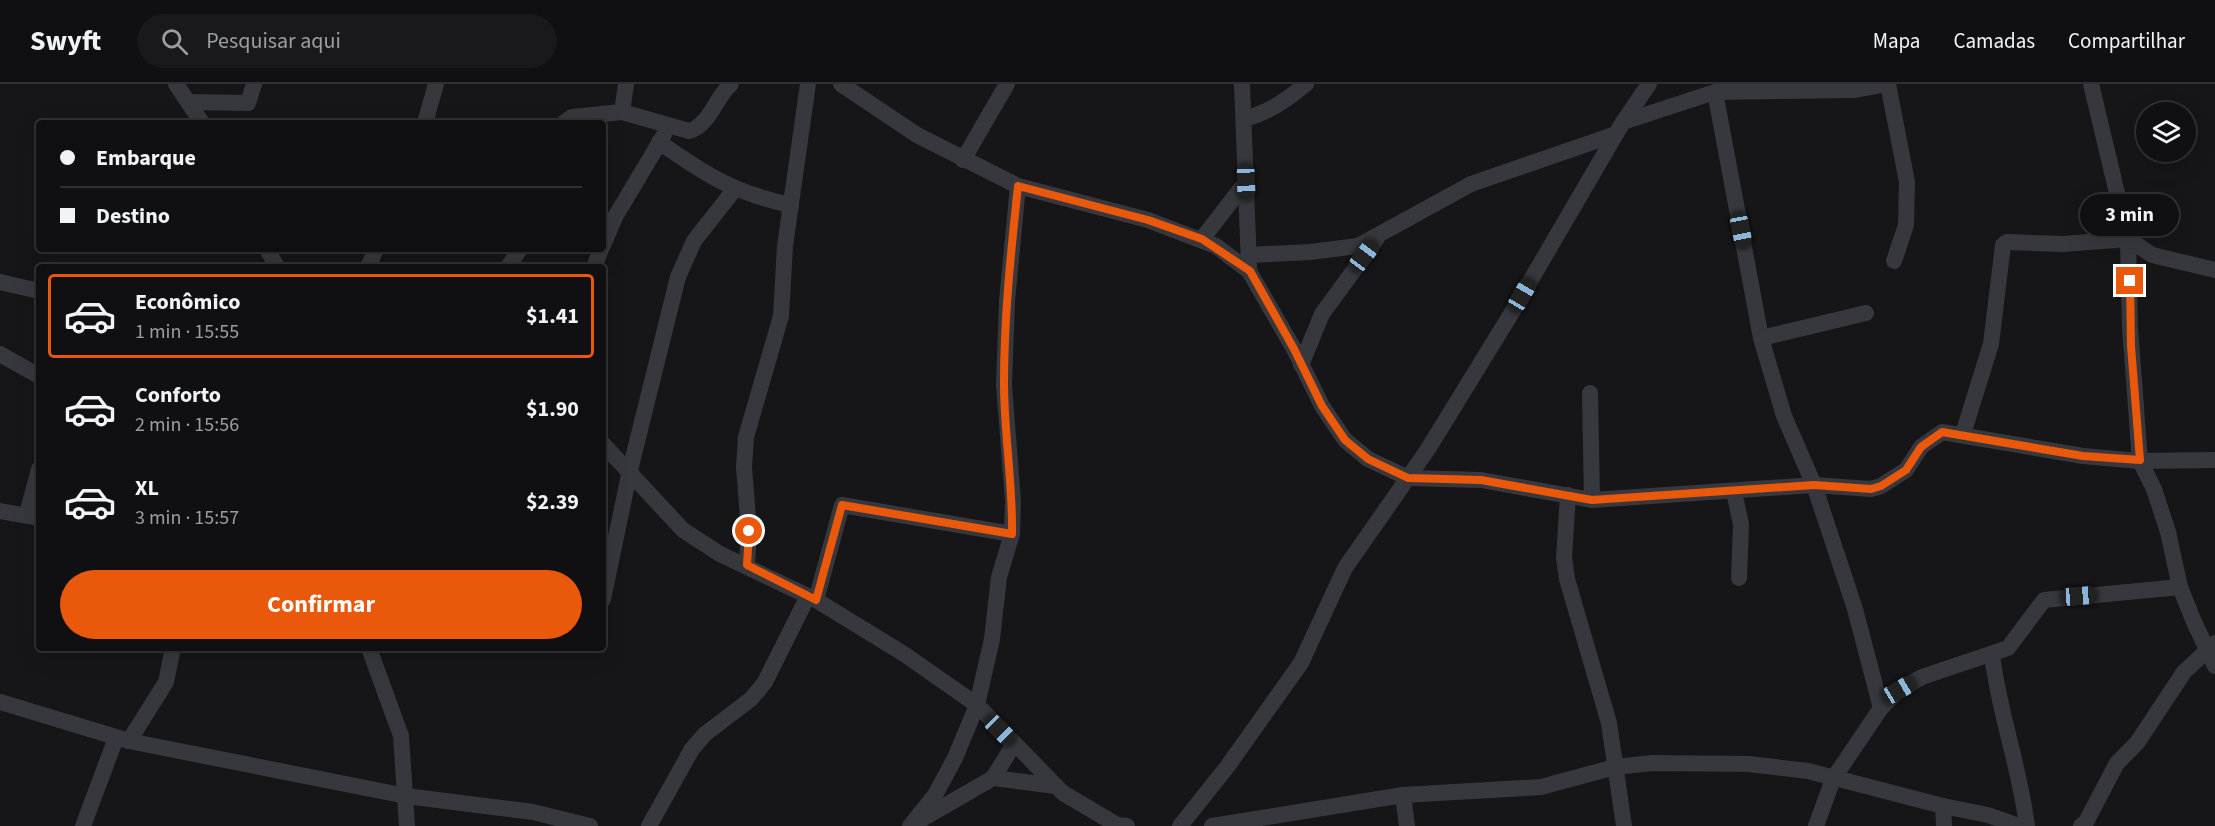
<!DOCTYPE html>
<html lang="pt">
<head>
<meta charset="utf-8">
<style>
	body { margin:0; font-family:"Source Sans 3",sans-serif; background:#19191b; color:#f1f3f6; height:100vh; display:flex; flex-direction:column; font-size:22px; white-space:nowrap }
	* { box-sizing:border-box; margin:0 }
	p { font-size:20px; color:#9c9d9f }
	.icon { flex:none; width:33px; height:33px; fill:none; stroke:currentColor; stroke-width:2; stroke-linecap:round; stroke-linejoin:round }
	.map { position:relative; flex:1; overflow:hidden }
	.drawer { position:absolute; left:36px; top:180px; width:570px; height:387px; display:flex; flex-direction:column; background:#101012; border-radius:6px; box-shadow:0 6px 24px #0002,0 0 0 2px #303032 }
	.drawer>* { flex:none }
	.top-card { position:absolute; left:36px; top:36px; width:570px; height:132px; border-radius:6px; box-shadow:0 6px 24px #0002,0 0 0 2px #303032; display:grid; align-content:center; height:132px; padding:0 24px; background:#101012 }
	.fabs { position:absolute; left:2136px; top:18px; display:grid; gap:12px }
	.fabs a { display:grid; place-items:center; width:60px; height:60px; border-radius:50%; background:#101012; box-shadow:0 6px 24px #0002,0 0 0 2px #303032; font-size:30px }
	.end { position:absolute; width:27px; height:27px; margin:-14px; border:8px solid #ea580c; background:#fff; box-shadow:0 0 0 3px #fff }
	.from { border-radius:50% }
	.bubble { position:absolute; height:42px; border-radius:21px; background:#101012; box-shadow:0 6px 24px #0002,0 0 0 2px #303032; font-size:20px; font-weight:700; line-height:42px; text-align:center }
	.car { position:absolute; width:18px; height:36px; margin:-18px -9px; border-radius:8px; box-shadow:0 0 4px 2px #0007; background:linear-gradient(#222 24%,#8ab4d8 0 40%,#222 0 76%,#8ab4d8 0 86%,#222 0) }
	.top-card b { display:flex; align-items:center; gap:21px; height:57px; font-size:22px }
	.top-card b+b { border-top:2px solid #303032 }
	.top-card i { width:15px; height:15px; background:#f1f3f6 }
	ul { padding:10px 0 0; list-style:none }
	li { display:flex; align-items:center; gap:18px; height:84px; margin:0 12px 9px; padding:0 12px; border:3px solid transparent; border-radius:6px }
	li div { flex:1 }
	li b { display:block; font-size:22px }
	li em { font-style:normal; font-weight:700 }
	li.on { border-color:#ea580c }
	li>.icon { width:54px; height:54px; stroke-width:1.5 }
	.primary-button { display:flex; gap:12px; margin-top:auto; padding:12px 24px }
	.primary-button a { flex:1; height:69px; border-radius:36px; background:#ea580c; color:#fff; font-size:24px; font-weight:700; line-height:69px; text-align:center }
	header { display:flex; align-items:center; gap:36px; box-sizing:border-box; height:84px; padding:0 30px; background:#101012; border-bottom:2px solid #303032 }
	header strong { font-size:28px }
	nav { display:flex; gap:33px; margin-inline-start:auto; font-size:21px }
	.search { width:420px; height:54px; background:#19191b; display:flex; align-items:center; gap:15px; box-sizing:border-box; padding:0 21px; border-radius:33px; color:#9c9d9f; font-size:22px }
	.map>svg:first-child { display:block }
</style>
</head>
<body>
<header>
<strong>Swyft</strong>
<div class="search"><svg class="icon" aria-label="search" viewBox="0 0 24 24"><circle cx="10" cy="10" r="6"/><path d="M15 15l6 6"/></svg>Pesquisar aqui</div>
<nav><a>Mapa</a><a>Camadas</a><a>Compartilhar</a></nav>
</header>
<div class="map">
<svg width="2215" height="742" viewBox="0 0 2215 742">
	<rect width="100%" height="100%" fill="#161618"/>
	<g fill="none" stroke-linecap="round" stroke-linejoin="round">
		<g stroke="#37383d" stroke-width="16">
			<path d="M176 0 202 39"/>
			<path d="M841 0 917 51 1018 102 1148 136 1216 162 1249 187 1294 265 1322 322 1345 356 1368 375 1408 394 1481 396 1592 416 1814 401 1871 405 1881 402 1906 386 1921 363 1942 348 2083 372 2140 377 2215 376"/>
			<path d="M1242 0 1249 182"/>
			<path d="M1888 0 1907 98 1906 141 1894 177"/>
			<path d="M2091 0 2128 155 2130 243 2140 377 2154 405 2168 448 2180 503 2194 538 2215 582"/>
			<path d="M1715 8 1761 254 1784 332 1814 401 1855 525 1881 624"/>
			<path d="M188 18 248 19 254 0"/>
			<path d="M622 28 626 0"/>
			<path d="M1245 35C1269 28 1287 16 1306 0"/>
			<path d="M1623 38 1715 8 1855 6 1887 0"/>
			<path d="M425 39 436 0"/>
			<path d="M564 39 572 33 622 28 689 47C709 42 716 13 731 0"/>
			<path d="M659 58C706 91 734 109 791 121"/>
			<path d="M963 76 1007 0"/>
			<path d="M1202 155 1246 98"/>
			<path d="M603 161 615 133 664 51"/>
			<path d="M267 165 277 183"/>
			<path d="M1249 171 1310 168 1358 162 1471 100 1616 50"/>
			<path d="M368 183 376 165"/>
			<path d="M508 183 520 165"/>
			<path d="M594 183 601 165"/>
			<path d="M0 198 39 207"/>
			<path d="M1761 254 1866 229"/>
			<path d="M0 270 39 292"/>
			<path d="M1301 281 1322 230 1376 156"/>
			<path d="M1590 309 1592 416"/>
			<path d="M1963 350 1991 260 2003 161 2007 158 2063 160 2128 155 2152 171 2215 186"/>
			<path d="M603 360 683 446 720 470 816 516 904 570 977 621 1063 709 1117 741 1127 742"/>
			<path d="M1734 408 1741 440 1739 494"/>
			<path d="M1568 411 1564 474 1567 495 1609 639 1624 742"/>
			<path d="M0 427 39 434"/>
			<path d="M27 430 39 385"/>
			<path d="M747 481 749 447 744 383 746 353 781 232 785 162 808 0"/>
			<path d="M603 515 630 386 678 193 694 157 734 106"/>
			<path d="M816 516 842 421 1012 450"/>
			<path d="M369 564 401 652 407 742"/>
			<path d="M1992 571C1999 629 2020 684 2027 742"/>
			<path d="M0 618 129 657 406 712 533 728 590 742"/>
			<path d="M129 657 166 598 173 564"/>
			<path d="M993 694 1056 702"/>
			<path d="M1403 711 1407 742"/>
			<path d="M1943 722 1988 731 2019 742"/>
			<path d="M922 735 993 694 1014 660"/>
			<path d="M83 742 116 654"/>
			<path d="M649 742 692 665 705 650 751 615 765 598 808 512"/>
			<path d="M910 742 935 711 955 674 977 621 992 555 999 493 1012 450 1013 417 1004 301 1007 217 1018 102"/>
			<path d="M1180 742 1227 683 1301 579 1345 484 1428 365 1511 230 1623 38 1649 0"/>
			<path d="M1212 742 1403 711 1541 703 1615 683 1652 679 1749 680 1808 687 1943 722 1944 742"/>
			<path d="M1816 742 1833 695 1881 624 1899 606 1922 593 2008 564 2044 516 2180 503"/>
			<path d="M2081 742 2086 738 2117 679 2137 659 2184 588 2215 559"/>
		</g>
	</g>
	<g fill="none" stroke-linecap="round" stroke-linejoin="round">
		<path stroke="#ea580c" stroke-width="8" d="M749 447 747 481 816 516 842 421 1012 450C1013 400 1004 349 1004 299 1004 233 1011 167 1018 102L1148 136 1202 155 1250 187 1294 265 1322 322 1345 356 1368 375 1408 394 1481 396 1592 416 1814 401 1871 405 1881 402 1906 386 1921 363 1942 348 2083 372 2140 376 2131 262 2130 197"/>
	</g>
</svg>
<div class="fabs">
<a><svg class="icon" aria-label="layers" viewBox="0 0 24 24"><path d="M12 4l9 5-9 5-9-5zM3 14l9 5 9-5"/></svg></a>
</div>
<i class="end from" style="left:749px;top:447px"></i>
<i class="end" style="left:2130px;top:197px"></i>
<div class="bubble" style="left:2080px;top:110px;width:99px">3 min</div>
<i class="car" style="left:1246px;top:98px;rotate:178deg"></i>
<i class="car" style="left:1741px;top:146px;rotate:169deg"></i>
<i class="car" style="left:1364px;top:172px;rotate:37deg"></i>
<i class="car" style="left:1522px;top:211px;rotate:30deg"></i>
<i class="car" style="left:2079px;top:512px;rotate:86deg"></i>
<i class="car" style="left:1899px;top:606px;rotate:60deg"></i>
<i class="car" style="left:1000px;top:646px;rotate:135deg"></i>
<div class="top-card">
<b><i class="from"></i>Embarque</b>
<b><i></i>Destino</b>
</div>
<section class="drawer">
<ul>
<li class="on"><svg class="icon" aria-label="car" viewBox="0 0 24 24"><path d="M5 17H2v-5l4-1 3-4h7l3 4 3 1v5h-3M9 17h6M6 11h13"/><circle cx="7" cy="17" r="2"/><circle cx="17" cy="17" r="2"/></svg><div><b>Econômico</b><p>1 min · 15:55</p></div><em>$1.41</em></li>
<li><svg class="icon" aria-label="car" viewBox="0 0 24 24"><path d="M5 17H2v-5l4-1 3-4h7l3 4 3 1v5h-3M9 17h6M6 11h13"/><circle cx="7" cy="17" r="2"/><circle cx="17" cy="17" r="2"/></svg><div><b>Conforto</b><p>2 min · 15:56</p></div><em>$1.90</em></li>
<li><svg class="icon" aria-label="car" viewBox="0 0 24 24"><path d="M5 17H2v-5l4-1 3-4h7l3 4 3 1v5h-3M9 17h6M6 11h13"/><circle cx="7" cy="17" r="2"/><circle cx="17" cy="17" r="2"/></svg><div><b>XL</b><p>3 min · 15:57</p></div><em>$2.39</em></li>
</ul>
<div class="primary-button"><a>Confirmar</a></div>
</section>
</div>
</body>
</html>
